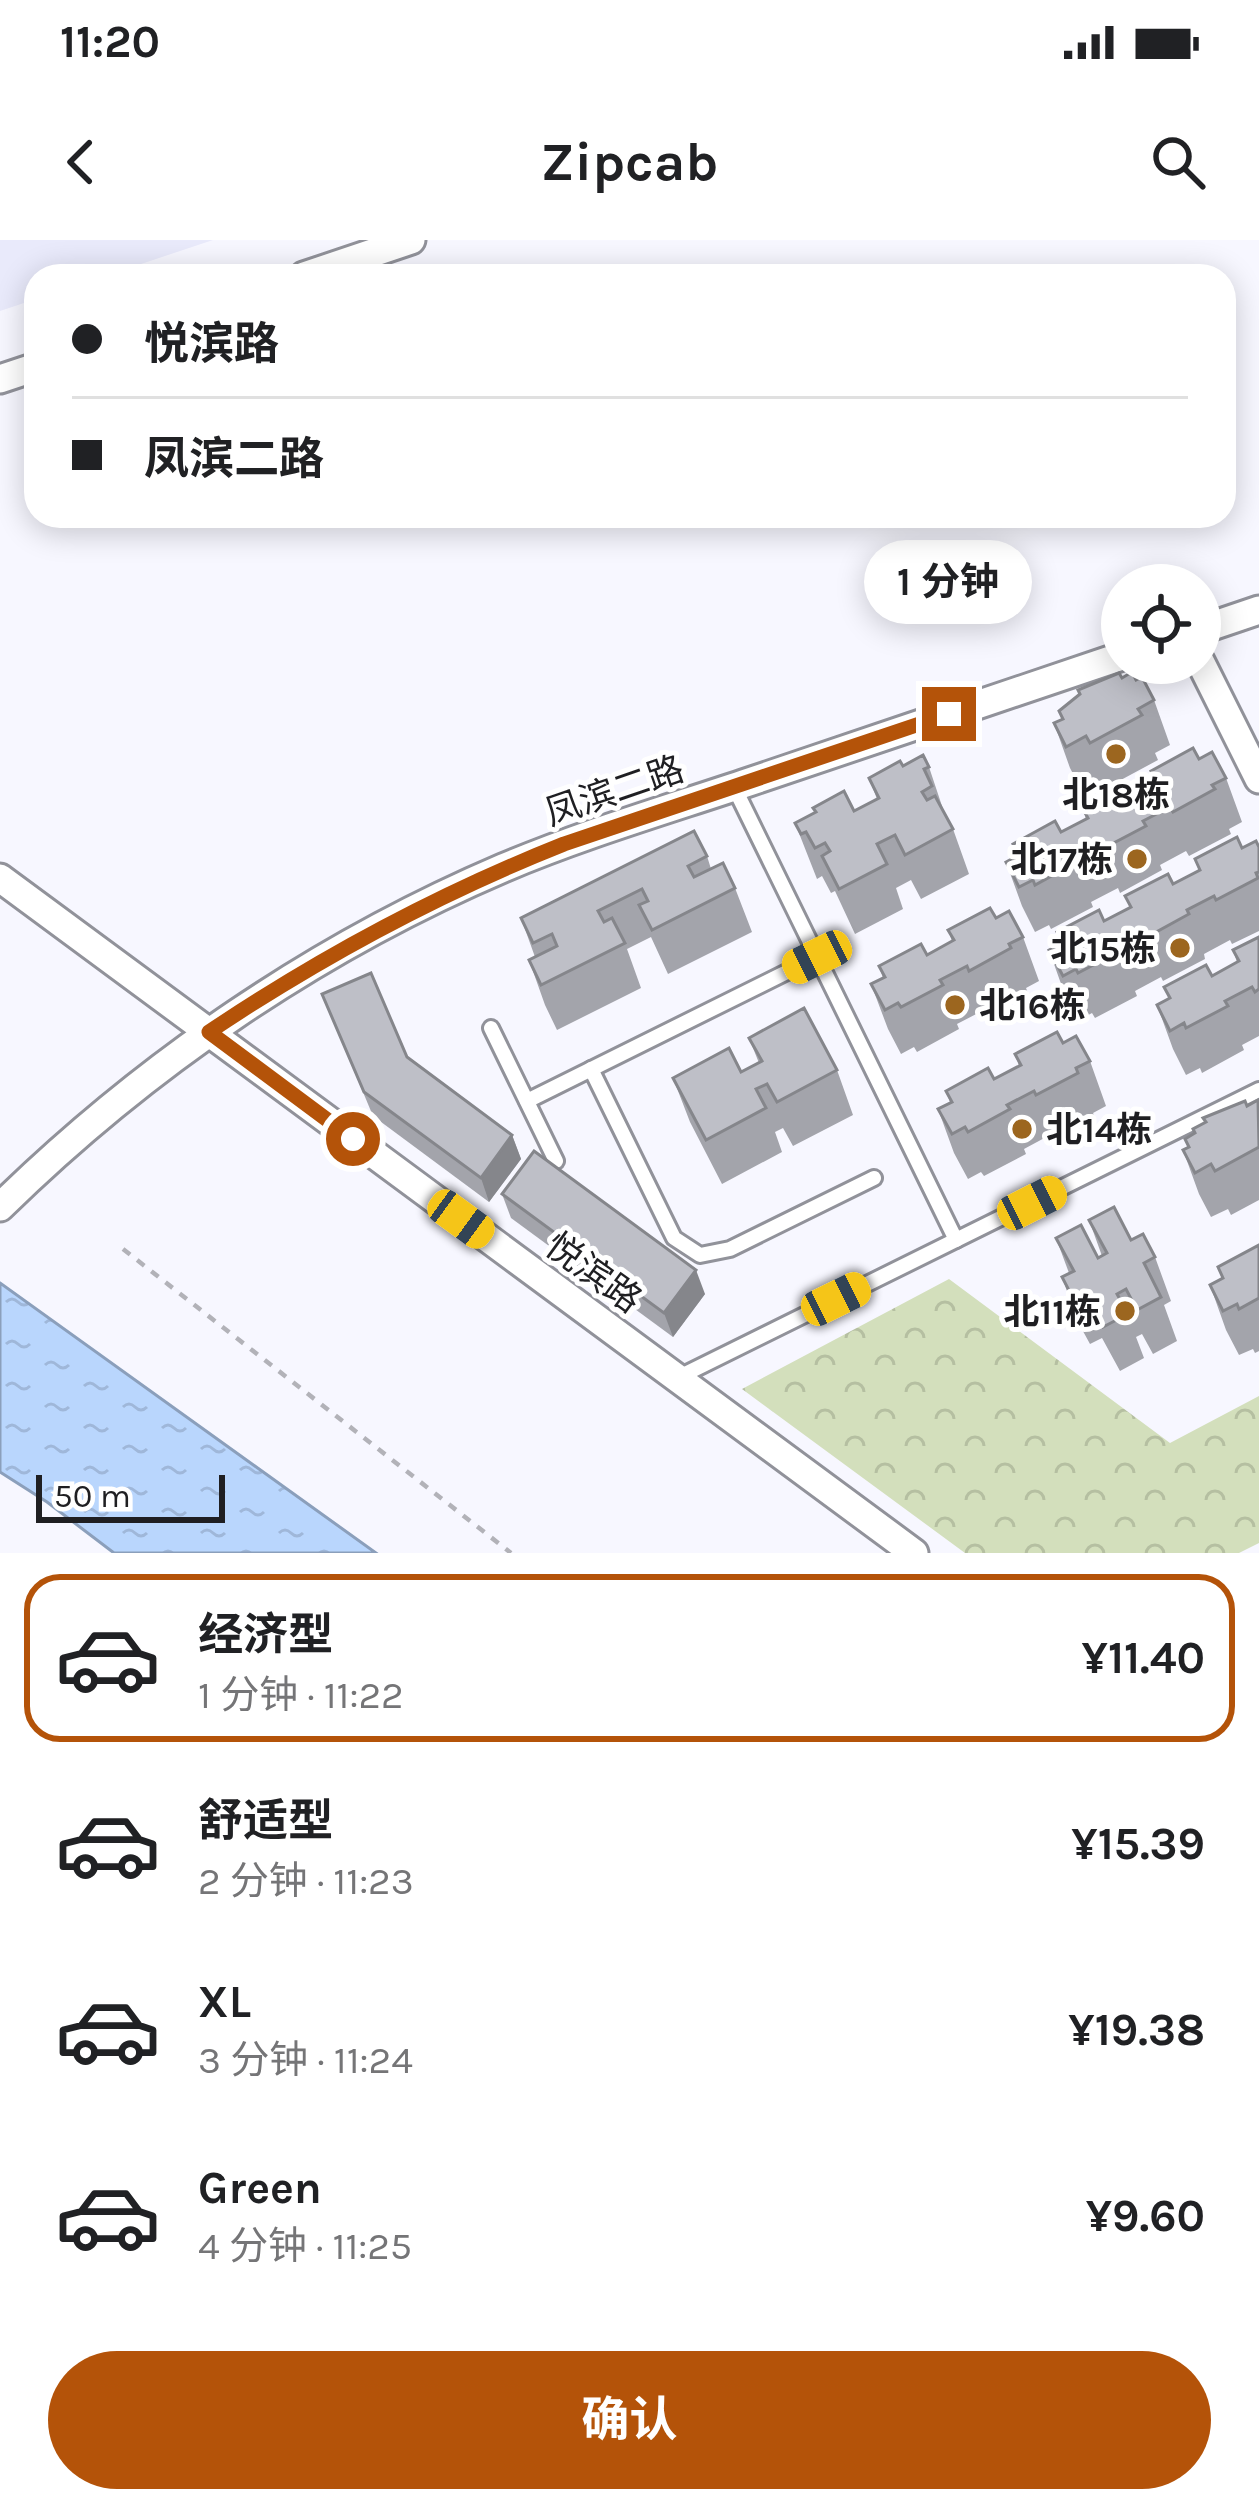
<!DOCTYPE html>
<html lang="zh">
<head>
<meta charset="utf-8">
<style>
	body { margin:0; font-family:Karla,"Noto Sans SC",sans-serif; background:#f6f6f6; color:#202124; height:100vh; display:flex; flex-direction:column; font-size:45px; white-space:nowrap }
	* { box-sizing:border-box; margin:0 }
	p { font-size:39px; color:#757577 }
	.icon { flex:none; width:66px; height:66px; fill:none; stroke:currentColor; stroke-width:2; stroke-linecap:round; stroke-linejoin:round }
	.map { position:relative; height:1313px; overflow:hidden }
	.side { display:flex; flex-direction:column; background:#fff; flex:1 }
	.side>* { flex:none }
	.top-card { position:absolute; left:24px; top:24px; width:1212px; height:264px; border-radius:36px; box-shadow:0 6px 30px #0003; display:grid; align-content:center; height:264px; padding:0 48px; background:#fff }
	.tools { position:absolute; left:1101px; top:324px; display:grid; gap:24px }
	.tools a { display:grid; place-items:center; width:120px; height:120px; border-radius:50%; background:#fff; box-shadow:0 6px 30px #0003; font-size:60px }
	.scale { position:absolute; left:36px; bottom:30px; width:189px; box-sizing:border-box; padding-left:12px; border:6px solid #1f1f22; border-top:0; font-size:33px; line-height:42px; white-space:nowrap; color:#1f1f22; -webkit-text-stroke:9px #fff; paint-order:stroke }
	.end { position:absolute; width:54px; height:54px; margin:-27px; border:15px solid #b45309; background:#fff; box-shadow:0 0 0 6px #fff }
	.from { border-radius:50% }
	.bubble { position:absolute; height:84px; border-radius:42px; background:#fff; box-shadow:0 6px 30px #0003; font-size:39px; font-weight:700; line-height:84px; text-align:center }
	.car { position:absolute; width:36px; height:72px; margin:-36px -18px; border-radius:15px; box-shadow:0 0 9px 3px #0007; background:linear-gradient(#f5c518 24%,#345 0 40%,#f5c518 0 76%,#345 0 86%,#f5c518 0) }
	.top-card b { display:flex; align-items:center; gap:42px; height:114px; font-size:45px }
	.top-card b+b { border-top:3px solid #e0e0e0 }
	.top-card i { width:30px; height:30px; background:#202124 }
	ul { padding:21px 0 0; list-style:none }
	li { display:flex; align-items:center; gap:36px; height:168px; margin:0 24px 18px; padding:0 24px; border:6px solid transparent; border-radius:36px }
	li div { flex:1 }
	li b { display:block; font-size:45px }
	li em { font-style:normal; font-weight:700 }
	li.selected { border-color:#b45309 }
	li>.icon { width:108px; height:108px; stroke-width:1.5 }
	.action { display:flex; gap:24px; margin-top:auto; padding:24px 48px }
	.action a { flex:1; height:138px; border-radius:72px; background:#b45309; color:#fff; font-size:48px; font-weight:700; line-height:138px; text-align:center }
	.status { display:flex; justify-content:space-between; align-items:center; height:84px; padding:0 60px; background:#fff; direction:ltr }
	.status svg { height:33px; fill:currentColor }
	header { display:flex; justify-content:space-between; align-items:center; height:156px; padding:0 48px; background:#fff; font-size:54px; font-weight:700 }
	.map>svg:first-child { display:block }
</style>
</head>
<body>
<div class="status"><b>11:20</b><svg viewBox="0 0 49 12"><path d="M0 12V9h3v3zM5 12V6h3v6zM10 12V3h3v9zM15 12V0h3v12zM26 1h20v11H26zM47 4h2v5h-2z"/></svg></div>
<header><svg class="icon" aria-label="back" viewBox="0 0 24 24"><path d="M15 5l-7 7 7 7"/></svg>Zipcab<svg class="icon" aria-label="search" viewBox="0 0 24 24"><circle cx="10" cy="10" r="6"/><path d="M15 15l6 6"/></svg></header>
<div class="map">
<svg width="1259" height="1313" viewBox="0 0 1259 1313">
	<defs>
		<pattern id="park-crowns" width="20" height="18" patternUnits="userSpaceOnUse" patternTransform="scale(3)"><rect width="20" height="18" fill="#d3dfbc"/><path d="M2 6a3 3 0 1 1 6 0M12 15a3 3 0 1 1 6 0" fill="none" stroke="#b5bfa1"/></pattern>
		<pattern id="water-ripples" width="26" height="14" patternUnits="userSpaceOnUse" patternTransform="scale(3)"><rect width="26" height="14" fill="#b9d6fd"/><path d="M2 4q2-2 4 0t4 0M15 11q2-2 4 0t4 0" fill="none" stroke="#9fb7d9"/></pattern>
	</defs>
	<rect width="100%" height="100%" fill="#f7f7ff"/>
	<path fill="#e9eafb" d="M0 0H213L105 36H36V59L0 71Z"/>
	<path fill="url(#park-crowns)" d="M949 1039 1170 1203 1259 1156V1303L1239 1313H965L742 1149Z"/>
	<path fill="url(#water-ripples)" stroke="#8b9fbb" stroke-width="3" d="M0 1043 376 1313H114L47 1262 0 1232Z"/>
	<g fill="none" stroke-linecap="round" stroke-linejoin="round">
		<g stroke="#91929a" stroke-width="20">
			<g id="service">
				<path d="M734 547 956 1000"/>
				<path d="M491 788 556 921"/>
				<path d="M591 829 674 998 700 1015 730 1009 874 938"/>
				<path d="M527 861 817 717"/>
				<path d="M677 1138 1259 850"/>
			</g>
		</g>
		<g stroke="#91929a" stroke-width="33">
			<g id="minor">
				<path d="M304 36 411 0"/>
				<path d="M0 139 36 127"/>
				<path d="M1200 390 1259 370"/>
				<path d="M1200 421 1259 539"/>
				<path d="M0 638 914 1313"/>
				<path d="M0 967C145 825 316 708 503 628 581 595 662 571 743 544 869 501 996 459 1122 416"/>
			</g>
		</g>
		<path stroke="#b2b2b8" stroke-width="4.5" stroke-dasharray="9 9" stroke-linecap="butt" d="M123 1009 511 1313"/>
		<use href="#service" stroke="#fff" stroke-width="14"/>
		<use href="#minor" stroke="#fff" stroke-width="27"/>
	</g>
	<g fill="#a3a4ab">
		<path d="M1122 438 1136 440 1154 460 1170 505 1155 513 1158 520 1106 548 1102 541 1082 551 1070 528 1054 483 1062 479 1059 471Z"/>
		<path d="M1199 519 1226 538 1242 582 1229 589 1231 594 1189 616 1186 611 1160 625 1162 630 1120 653 1118 648 1091 662 1093 667 1051 689 1049 685 1035 692 1022 666 1006 622 1018 616 1013 604 1061 592 1086 579 1082 567 1130 556 1155 542 1151 531Z"/>
		<path d="M903 526 929 527 944 572 953 589 969 634 921 659 911 640 896 648 903 669 855 694 835 651 831 653 822 636 817 639 795 583 854 571 877 559 869 538Z"/>
		<path d="M1259 607V691L1232 704 1230 700 1204 714 1205 719 1163 741 1161 737 1135 751 1137 756 1095 778 1092 773 1079 780 1065 755 1049 710 1061 704 1057 692 1104 681 1130 667 1125 656 1173 644 1199 631 1195 619 1242 608Z"/>
		<path d="M707 616 711 629 735 648 752 692 668 734 651 697 627 709 641 748 557 790 545 765 529 720 535 717 521 678Z"/>
		<path d="M996 678 1023 697 1039 741 1026 748 1028 753 986 775 984 770 957 784 959 789 917 812 914 807 901 814 888 789 871 744 883 738 879 726 927 715 952 701 948 690Z"/>
		<path d="M1259 697V796L1242 805 1244 810 1202 833 1200 828 1186 835 1173 809 1157 765 1169 759 1164 747 1212 736 1237 722 1233 710Z"/>
		<path d="M322 754 512 895 521 919 489 962 373 876Z"/>
		<path d="M749 798 837 830 853 875 793 906 783 888 775 892 782 912 722 944 690 882 673 838 741 832 759 823Z"/>
		<path d="M1063 803 1090 821 1106 866 1093 873 1095 877 1053 900 1050 895 1024 909 1026 914 984 936 981 932 968 939 954 913 938 869 950 862 946 851 994 839 1019 826 1015 814Z"/>
		<path d="M1259 863V960L1231 975 1228 969 1211 977 1199 954 1183 910 1188 907 1185 899 1247 866Z"/>
		<path d="M502 954 705 1054 673 1097 511 978Z"/>
		<path d="M1089 980 1131 1000 1155 1017 1171 1061 1164 1065 1177 1101 1153 1114 1142 1094 1136 1097 1144 1118 1120 1131 1102 1098 1090 1104 1078 1082 1062 1037 1069 1033 1056 998 1098 1018 1102 1016Z"/>
		<path d="M1259 1005V1111L1255 1113 1253 1109 1239 1115 1226 1090 1210 1045 1222 1039 1218 1027Z"/>
	</g>
	<g fill="#85868b">
		<path d="M512 895 521 919 489 962 481 938Z"/>
		<path d="M696 1030 705 1054 673 1097 664 1073Z"/>
	</g>
	<g fill="#bebfc7" stroke="#85868b" stroke-width="3">
		<path d="M1132 432 1136 440 1142 437 1154 460 1138 469 1142 475 1090 503 1086 496 1066 507 1054 483 1063 479 1059 471 1080 454 1078 450 1119 433 1122 438Z"/>
		<path d="M1193 508 1199 519 1212 512 1226 538 1212 545 1215 549 1173 572 1170 567 1143 581 1146 586 1104 608 1101 604 1075 618 1077 622 1035 645 1033 640 1019 647 1006 622 1019 615 1013 604 1055 581 1061 592 1088 578 1082 567 1124 545 1130 556 1157 541 1151 531Z"/>
		<path d="M923 515 929 527 924 529 932 546 922 552 927 560 935 556 953 589 905 615 895 595 877 604 887 624 839 649 822 616 830 611 825 603 815 608 806 592 801 594 795 583 816 572 813 568 844 551 854 571 879 558 869 538 900 521 903 526Z"/>
		<path d="M694 591 707 616 688 626 694 637 723 623 735 648 652 690 639 665 648 661 642 649 598 671 604 682 612 678 625 703 541 745 529 720 557 706 552 694 533 703 521 678Z"/>
		<path d="M1237 597 1242 608 1256 601 1259 607V632L1256 633 1258 638 1216 660 1214 656 1187 670 1189 674 1147 697 1145 692 1118 706 1120 711 1078 733 1076 729 1063 736 1049 710 1062 703 1057 692 1099 670 1104 681 1131 667 1125 656 1168 634 1173 644 1200 630 1195 619Z"/>
		<path d="M990 668 996 678 1009 671 1023 697 1009 704 1011 708 969 731 967 726 940 740 943 745 901 767 898 763 885 770 871 744 885 737 879 726 921 704 927 715 954 700 948 690Z"/>
		<path d="M1259 697V749L1255 752 1252 747 1225 761 1228 766 1186 788 1184 783 1170 791 1157 765 1170 758 1164 747 1206 725 1212 736 1239 721 1233 710Z"/>
		<path d="M371 733 407 817 512 895 481 938 364 852 322 754Z"/>
		<path d="M804 768 837 830 777 862 767 844 756 849 766 868 706 900 673 838 729 808 741 832 762 821 749 798Z"/>
		<path d="M1057 792 1063 803 1076 796 1090 821 1076 828 1078 833 1036 855 1034 851 1007 865 1010 869 968 892 965 887 952 894 938 869 952 862 946 851 988 828 994 839 1021 825 1015 814Z"/>
		<path d="M1258 860 1259 907 1215 931 1211 924 1195 933 1183 910 1189 907 1185 899 1195 893 1193 889 1206 882 1203 878 1245 861 1247 866Z"/>
		<path d="M534 911 696 1030 664 1073 502 954Z"/>
		<path d="M1114 967 1131 1000 1143 994 1155 1017 1144 1023 1161 1057 1137 1070 1126 1049 1117 1054 1128 1074 1103 1087 1086 1054 1074 1060 1062 1037 1074 1031 1056 998 1081 985 1098 1018 1107 1013 1089 980Z"/>
		<path d="M1259 1005V1058L1239 1069 1237 1064 1223 1071 1210 1045 1223 1038 1218 1027Z"/>
	</g>
	<g fill="none" stroke-linecap="round" stroke-linejoin="round">
		<path stroke="#b45309" stroke-width="15" d="M353 899 209 792C321 717 438 654 564 604L949 474"/>
	</g>
	<g fill="#9c661f" stroke="#fff" stroke-width="4.5">
		<circle cx="1116" cy="514" r="12"/>
		<circle cx="1137" cy="619" r="12"/>
		<circle cx="1180" cy="708" r="12"/>
		<circle cx="955" cy="765" r="12"/>
		<circle cx="1022" cy="889" r="12"/>
		<circle cx="1125" cy="1071" r="12"/>
	</g>
	<g text-anchor="middle" stroke-width="10" stroke-linejoin="round" paint-order="stroke">
		<g font-size="36" fill="#1f1f22" stroke="#fff">
			<text transform="translate(614 550) rotate(-19)" y="13">凤滨二路</text>
			<text transform="translate(594 1032) rotate(36)" y="13">悦滨路</text>
		</g>
		<g font-size="36" font-weight="bold" fill="#1f1f22" stroke="#fff" text-anchor="end">
			<text x="1116" y="567" text-anchor="middle">北18栋</text>
			<text x="1113" y="632">北17栋</text>
			<text x="1156" y="721">北15栋</text>
			<text x="979" y="778" text-anchor="start">北16栋</text>
			<text x="1046" y="902" text-anchor="start">北14栋</text>
			<text x="1101" y="1084">北11栋</text>
		</g>
	</g>
</svg>
<div class="tools">
<a><svg class="icon" aria-label="locate" viewBox="0 0 24 24"><circle cx="12" cy="12" r="6"/><path d="M12 2v4M12 18v4M2 12h4M18 12h4"/></svg></a>
</div>
<div class="scale">50 m</div>
<i class="end from" style="left:353px;top:899px"></i>
<i class="end" style="left:949px;top:474px"></i>
<div class="bubble" style="left:864px;top:300px;width:168px">1 分钟</div>
<i class="car" style="left:817px;top:717px;rotate:244deg"></i>
<i class="car" style="left:1032px;top:963px;rotate:63deg"></i>
<i class="car" style="left:461px;top:979px;rotate:126deg"></i>
<i class="car" style="left:836px;top:1059px;rotate:64deg"></i>
<div class="top-card">
<b><i class="from"></i>悦滨路</b>
<b><i></i>凤滨二路</b>
</div>
</div>
<section class="side">
<ul>
<li class="selected"><svg class="icon" aria-label="car" viewBox="0 0 24 24"><path d="M5 17H2v-5l4-1 3-4h7l3 4 3 1v5h-3M9 17h6M6 11h13"/><circle cx="7" cy="17" r="2"/><circle cx="17" cy="17" r="2"/></svg><div><b>经济型</b><p>1 分钟 · 11:22</p></div><em>¥11.40</em></li>
<li><svg class="icon" aria-label="car" viewBox="0 0 24 24"><path d="M5 17H2v-5l4-1 3-4h7l3 4 3 1v5h-3M9 17h6M6 11h13"/><circle cx="7" cy="17" r="2"/><circle cx="17" cy="17" r="2"/></svg><div><b>舒适型</b><p>2 分钟 · 11:23</p></div><em>¥15.39</em></li>
<li><svg class="icon" aria-label="car" viewBox="0 0 24 24"><path d="M5 17H2v-5l4-1 3-4h7l3 4 3 1v5h-3M9 17h6M6 11h13"/><circle cx="7" cy="17" r="2"/><circle cx="17" cy="17" r="2"/></svg><div><b>XL</b><p>3 分钟 · 11:24</p></div><em>¥19.38</em></li>
<li><svg class="icon" aria-label="car" viewBox="0 0 24 24"><path d="M5 17H2v-5l4-1 3-4h7l3 4 3 1v5h-3M9 17h6M6 11h13"/><circle cx="7" cy="17" r="2"/><circle cx="17" cy="17" r="2"/></svg><div><b>Green</b><p>4 分钟 · 11:25</p></div><em>¥9.60</em></li>
</ul>
<div class="action"><a>确认</a></div>
</section>
</body>
</html>
